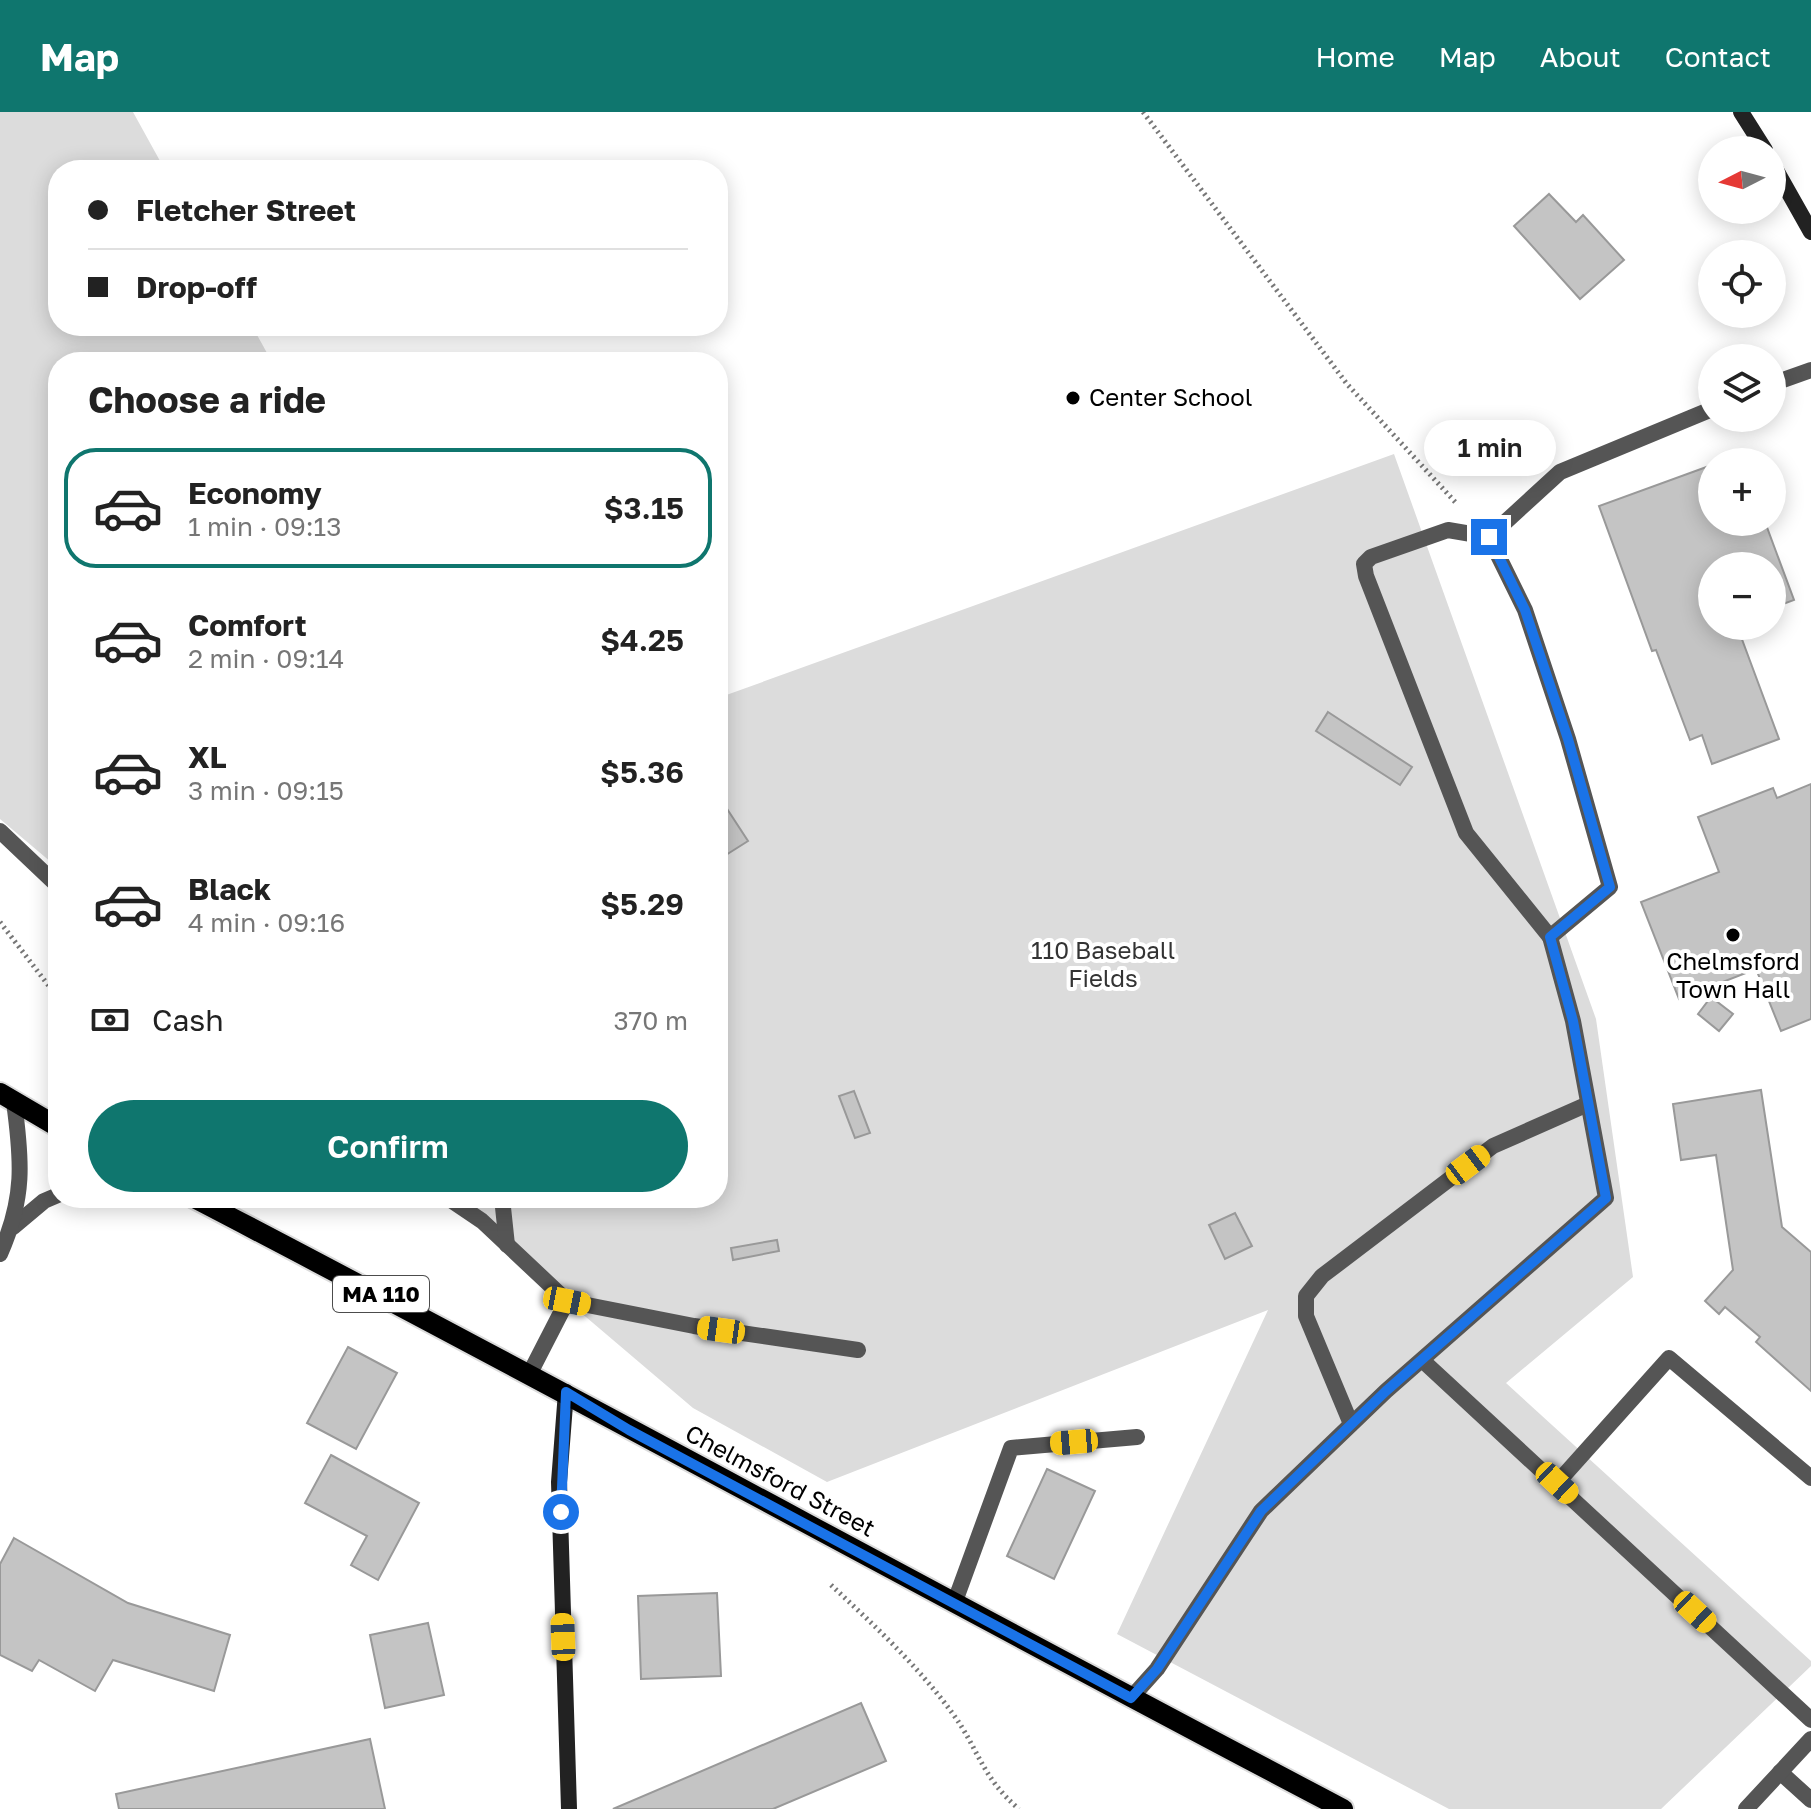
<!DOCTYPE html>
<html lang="en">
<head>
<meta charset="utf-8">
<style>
	body { margin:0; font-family:"Golos Text",sans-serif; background:#f2f2f2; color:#222; height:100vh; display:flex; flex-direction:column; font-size:30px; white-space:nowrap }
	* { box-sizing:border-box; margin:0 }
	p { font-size:26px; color:#767676 }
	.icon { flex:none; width:44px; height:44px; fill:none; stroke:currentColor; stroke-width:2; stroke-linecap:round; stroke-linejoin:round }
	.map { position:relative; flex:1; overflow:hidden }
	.details { position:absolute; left:48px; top:240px; width:680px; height:856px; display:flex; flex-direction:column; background:#fff; border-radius:32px; box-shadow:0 4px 20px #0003 }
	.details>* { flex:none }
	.top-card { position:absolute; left:48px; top:48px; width:680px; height:176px; border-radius:32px; box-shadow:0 4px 20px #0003; display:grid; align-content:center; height:176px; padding:0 40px; background:#fff }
	.needle { width:52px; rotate:264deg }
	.fabs { position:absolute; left:1698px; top:24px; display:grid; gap:16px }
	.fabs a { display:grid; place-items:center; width:88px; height:88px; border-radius:50%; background:#fff; box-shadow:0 4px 20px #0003; font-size:40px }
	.end { position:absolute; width:36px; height:36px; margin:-18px; border:10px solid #1a73e8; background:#fff; box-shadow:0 0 0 4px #fff }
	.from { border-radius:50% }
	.bubble { position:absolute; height:56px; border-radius:28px; background:#fff; box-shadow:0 4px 20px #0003; font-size:26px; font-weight:600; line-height:56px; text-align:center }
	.car { position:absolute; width:24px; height:48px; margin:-24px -12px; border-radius:10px; box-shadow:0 0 6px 2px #0007; background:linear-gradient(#f5c518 24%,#345 0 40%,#f5c518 0 76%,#345 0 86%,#f5c518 0) }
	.top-card b { display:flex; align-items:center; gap:28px; height:76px; font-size:30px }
	.top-card b+b { border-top:2px solid #e0e0e0 }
	.top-card i { width:20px; height:20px; background:#222 }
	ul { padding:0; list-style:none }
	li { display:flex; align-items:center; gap:24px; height:120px; margin:0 16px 12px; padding:0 24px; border:4px solid transparent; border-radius:32px }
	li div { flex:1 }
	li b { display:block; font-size:30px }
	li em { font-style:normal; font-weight:600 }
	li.on { border-color:#0f766e }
	li>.icon { width:72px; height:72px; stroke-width:1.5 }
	h2 { padding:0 40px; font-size:36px; line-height:96px }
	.pay { display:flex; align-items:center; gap:20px; height:88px; padding:0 40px; font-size:30px }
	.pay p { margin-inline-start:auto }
	.action { display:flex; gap:16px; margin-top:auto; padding:16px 40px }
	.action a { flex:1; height:92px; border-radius:48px; background:#0f766e; color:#fff; font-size:32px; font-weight:600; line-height:92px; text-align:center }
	header { display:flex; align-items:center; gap:48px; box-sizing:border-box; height:112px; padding:0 40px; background:#0f766e; color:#fff }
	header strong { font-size:38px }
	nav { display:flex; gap:44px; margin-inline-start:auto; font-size:28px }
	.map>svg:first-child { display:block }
</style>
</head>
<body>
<header>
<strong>Map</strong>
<nav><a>Home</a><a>Map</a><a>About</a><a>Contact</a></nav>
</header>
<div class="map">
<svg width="1811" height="1697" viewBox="0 0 1811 1697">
	<rect width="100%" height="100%" fill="#fff"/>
	<g fill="#dcdcdc">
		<path d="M0 0H133L165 58H58V214H252L272 250H58V756L0 707Z"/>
		<path d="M1394 342 1596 907 1633 1165 1506 1271 1811 1549V1554L1661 1697H1449L1117 1522 1268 1198 827 1370 693 1296 446 1086H718V586Z"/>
	</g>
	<g fill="#c4c4c4" stroke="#999" stroke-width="2">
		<path d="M1549 82 1576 110 1583 103 1624 148 1580 187 1514 114Z"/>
		<path d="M1712 353V410H1765L1794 488 1772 496V454H1712V514H1737L1779 627 1712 652 1702 623 1690 628 1656 538 1652 539 1599 394Z"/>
		<path d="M1328 600 1412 655 1400 673 1316 619Z"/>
		<path d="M1811 672V907L1781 919 1756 857 1679 887 1641 790 1719 760 1698 705 1773 676 1777 686Z"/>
		<path d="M718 683 748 729 718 748Z"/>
		<path d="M1711 885 1733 902 1719 919 1698 902Z"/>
		<path d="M1761 978 1782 1115 1811 1140V1279L1756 1230 1760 1225 1725 1195 1719 1202 1705 1189 1733 1158 1716 1043 1681 1048 1673 992Z"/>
		<path d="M854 979 870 1021 855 1026 839 984Z"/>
		<path d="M1235 1101 1252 1134 1225 1147 1209 1113Z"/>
		<path d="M777 1128 779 1139 733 1148 731 1136Z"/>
		<path d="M348 1235 397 1261 356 1337 307 1311Z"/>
		<path d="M331 1343 419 1391 378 1468 351 1453 367 1424 305 1391Z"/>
		<path d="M1047 1357 1095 1379 1054 1467 1007 1444Z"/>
		<path d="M14 1426 128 1491 230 1523 214 1579 113 1548 95 1579 39 1548 32 1559 0 1543V1452Z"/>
		<path d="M717 1481 721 1564 641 1567 638 1484Z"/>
		<path d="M428 1511 444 1583 385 1596 370 1523Z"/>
		<path d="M861 1591 886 1649 773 1697H613Z"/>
		<path d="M370 1627 385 1697H119L116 1682Z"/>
	</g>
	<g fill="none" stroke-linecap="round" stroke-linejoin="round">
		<g stroke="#dbdbdb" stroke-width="24">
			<g id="primary">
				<path d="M0 981 58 1015"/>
				<path d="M194 1086C579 1286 959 1496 1343 1697"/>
			</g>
		</g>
		<g stroke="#777" stroke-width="5" stroke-dasharray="2 4" stroke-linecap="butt">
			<path d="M1143 0 1347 272 1457 392"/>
			<path d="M0 810 58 886"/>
			<path d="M831 1473C874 1513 918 1554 953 1602 978 1636 982 1666 1019 1697"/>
		</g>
		<g stroke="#555" stroke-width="16">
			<path d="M1772 272 1811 258"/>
			<path d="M1489 425 1448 418 1371 445 1364 452 1366 464 1466 721 1550 825"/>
			<path d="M1489 425 1560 360 1712 297"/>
			<path d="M0 719 58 774"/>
			<path d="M448 1086 482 1109 567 1189"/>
			<path d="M502 1086 507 1133"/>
			<path d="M13 1115 44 1089 58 1083"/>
			<path d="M0 1142C25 1086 22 1049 14 990"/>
			<path d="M1422 1248 1811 1608"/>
			<path d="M530 1261 567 1189 694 1214 858 1238"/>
			<path d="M1351 1312 1306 1204V1184L1322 1164 1493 1034 1588 992"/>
			<path d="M1557 1371 1669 1246 1811 1366"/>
			<path d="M954 1492 1011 1336 1137 1325"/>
			<path d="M1131 1586 1157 1557 1261 1399 1386 1279 1606 1086 1573 909 1550 825 1610 775 1568 627 1525 498 1489 425"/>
			<path d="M1780 1660 1811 1688"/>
		</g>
		<path stroke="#555" stroke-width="16" d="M1746 1697 1811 1627"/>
		<g stroke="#222" stroke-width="16">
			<path d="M1741 0 1765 38"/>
			<path d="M1772 51 1811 120"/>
			<path d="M566 1280 559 1370 569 1697"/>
		</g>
		<use href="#primary" stroke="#000" stroke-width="20"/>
	</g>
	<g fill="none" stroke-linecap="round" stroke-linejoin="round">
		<path stroke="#1a73e8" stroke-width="10" d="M561 1400 566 1280 629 1318 1131 1586 1157 1557 1261 1399 1386 1279 1606 1086 1573 909 1550 825 1610 775 1568 627 1525 498 1489 425"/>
	</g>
	<g fill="#000" stroke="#fff" stroke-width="3">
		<circle cx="1073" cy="286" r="8"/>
		<circle cx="1733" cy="823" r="8"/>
	</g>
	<g text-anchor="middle" stroke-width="8" stroke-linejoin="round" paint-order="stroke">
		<rect fill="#fff" stroke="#4c4c4c" stroke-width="2" x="333" y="1164" width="96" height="36" rx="6"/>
		<g font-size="22" font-weight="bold" fill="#000">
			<text x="381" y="1190">MA 110</text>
		</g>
		<g font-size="24" fill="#000" stroke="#fff" text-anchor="start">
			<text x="1089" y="294">Center School</text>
			<text x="1733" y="858" text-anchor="middle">Chelmsford<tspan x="1733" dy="28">Town Hall</tspan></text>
		</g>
		<g font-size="24" fill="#333" stroke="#fff">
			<text x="1103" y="847">110 Baseball<tspan x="1103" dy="28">Fields</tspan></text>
		</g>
		<g font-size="24" fill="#000" stroke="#fff">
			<text transform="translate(780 1369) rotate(28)" y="8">Chelmsford Street</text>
		</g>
	</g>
</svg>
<div class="fabs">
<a><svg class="needle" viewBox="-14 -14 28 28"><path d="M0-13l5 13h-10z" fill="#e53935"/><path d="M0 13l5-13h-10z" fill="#767676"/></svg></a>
<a><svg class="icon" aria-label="locate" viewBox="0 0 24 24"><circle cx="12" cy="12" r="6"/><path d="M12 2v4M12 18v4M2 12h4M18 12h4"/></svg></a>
<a><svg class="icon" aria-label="layers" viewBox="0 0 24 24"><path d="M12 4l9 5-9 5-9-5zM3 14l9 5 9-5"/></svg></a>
<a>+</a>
<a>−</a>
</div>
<i class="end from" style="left:561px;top:1400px"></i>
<i class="end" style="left:1489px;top:425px"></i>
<div class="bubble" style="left:1424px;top:308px;width:132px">1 min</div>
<i class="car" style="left:1468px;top:1053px;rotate:53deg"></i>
<i class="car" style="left:567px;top:1189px;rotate:101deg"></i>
<i class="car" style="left:721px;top:1218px;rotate:278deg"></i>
<i class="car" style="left:1074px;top:1330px;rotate:265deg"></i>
<i class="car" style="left:1557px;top:1371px;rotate:133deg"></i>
<i class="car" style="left:1695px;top:1500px;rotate:133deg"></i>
<i class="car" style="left:563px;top:1525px;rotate:358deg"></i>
<div class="top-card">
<b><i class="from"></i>Fletcher Street</b>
<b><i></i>Drop-off</b>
</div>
<section class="details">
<h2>Choose a ride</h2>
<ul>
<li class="on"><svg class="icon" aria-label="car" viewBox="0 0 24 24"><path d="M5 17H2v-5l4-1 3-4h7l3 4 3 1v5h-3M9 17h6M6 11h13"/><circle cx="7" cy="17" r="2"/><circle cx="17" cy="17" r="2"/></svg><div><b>Economy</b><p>1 min · 09:13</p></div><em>$3.15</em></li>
<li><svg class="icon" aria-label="car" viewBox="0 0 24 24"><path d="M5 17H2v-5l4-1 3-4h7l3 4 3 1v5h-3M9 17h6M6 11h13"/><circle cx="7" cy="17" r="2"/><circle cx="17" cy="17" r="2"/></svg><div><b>Comfort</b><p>2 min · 09:14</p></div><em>$4.25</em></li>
<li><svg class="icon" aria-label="car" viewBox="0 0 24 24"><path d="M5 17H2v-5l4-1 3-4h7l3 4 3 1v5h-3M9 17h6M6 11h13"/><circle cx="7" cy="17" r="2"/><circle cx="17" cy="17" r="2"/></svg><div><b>XL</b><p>3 min · 09:15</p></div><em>$5.36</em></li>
<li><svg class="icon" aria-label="car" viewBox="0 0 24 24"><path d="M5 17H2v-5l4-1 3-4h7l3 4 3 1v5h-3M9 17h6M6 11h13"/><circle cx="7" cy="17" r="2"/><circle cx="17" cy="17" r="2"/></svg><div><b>Black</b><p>4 min · 09:16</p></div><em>$5.29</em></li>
</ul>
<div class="pay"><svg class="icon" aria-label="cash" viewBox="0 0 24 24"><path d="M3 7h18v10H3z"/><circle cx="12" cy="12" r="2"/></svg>Cash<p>370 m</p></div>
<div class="action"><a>Confirm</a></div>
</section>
</div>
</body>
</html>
